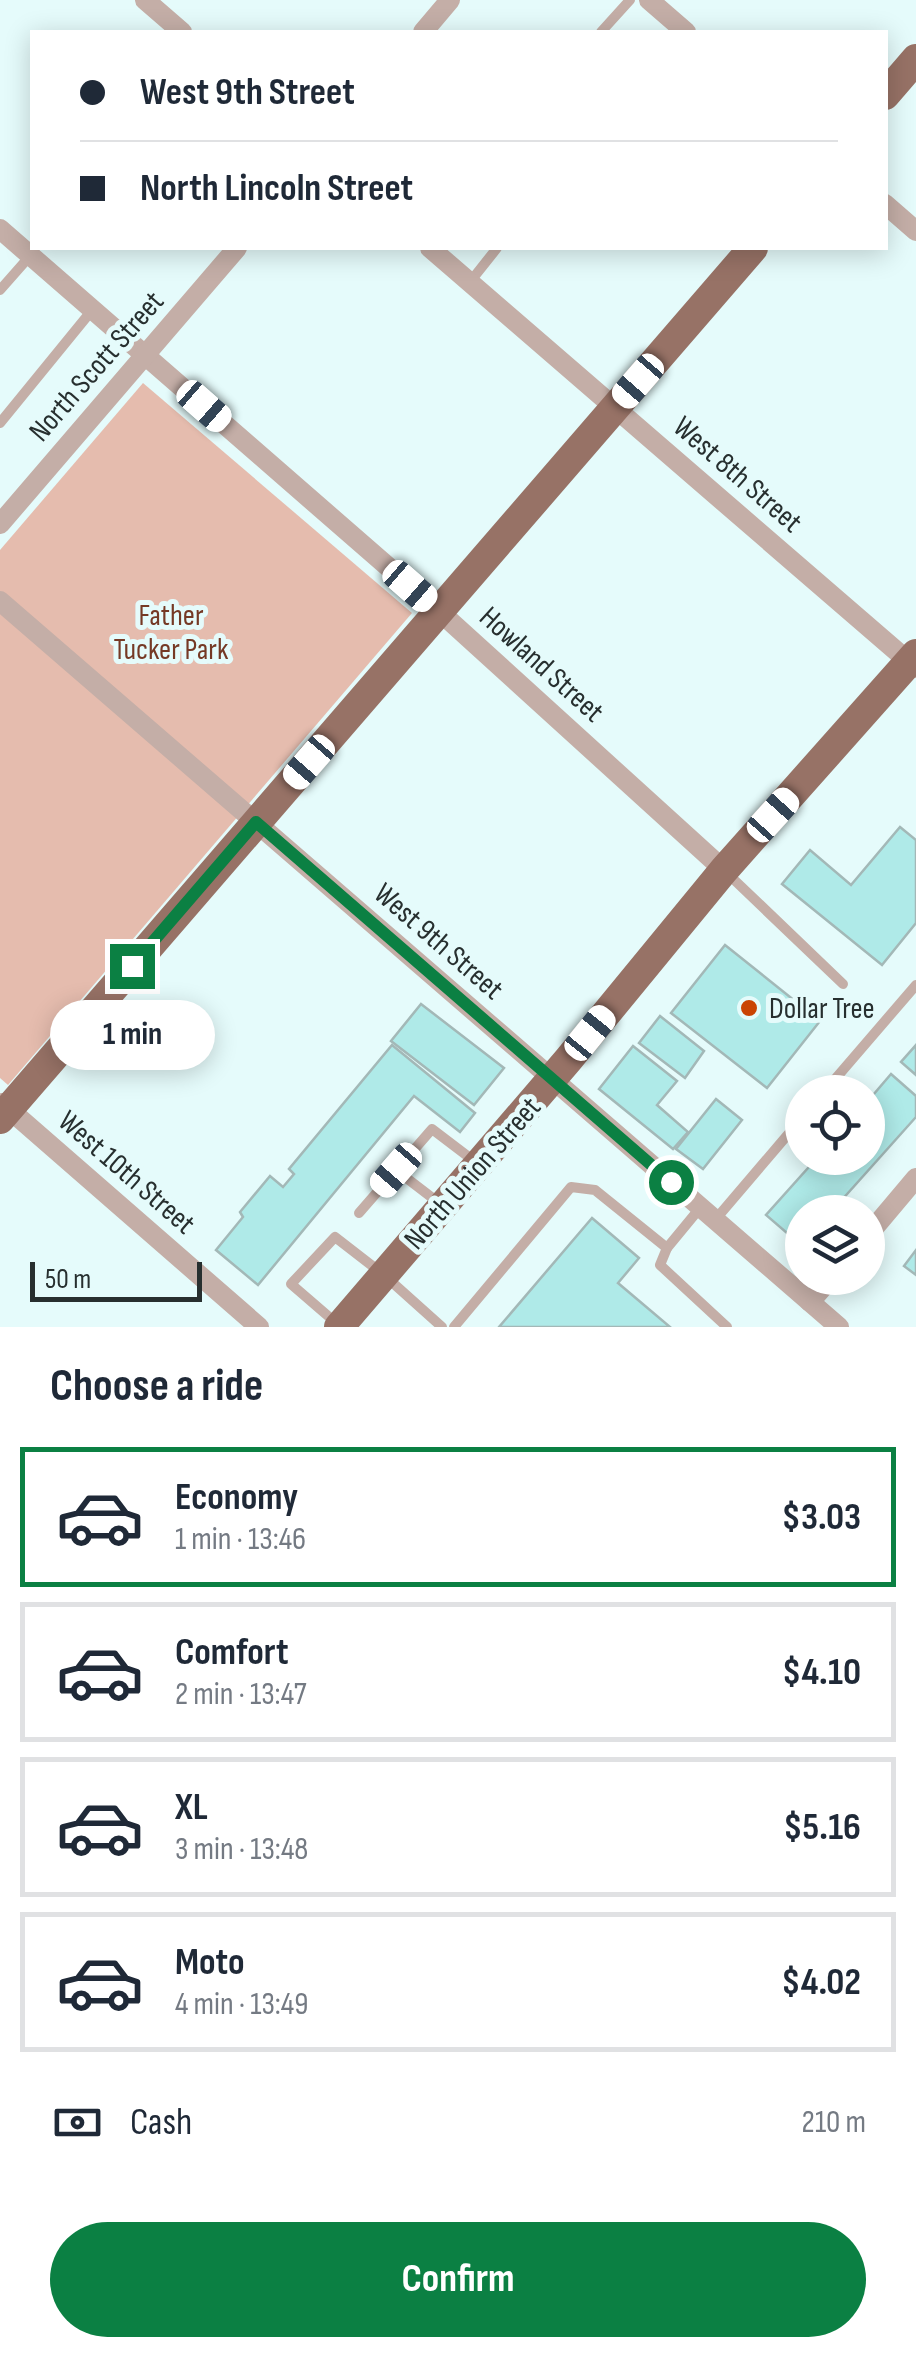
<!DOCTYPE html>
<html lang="en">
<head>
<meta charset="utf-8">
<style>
	body { margin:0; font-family:"Sofia Sans Condensed",sans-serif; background:#f2f2f3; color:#1f2937; height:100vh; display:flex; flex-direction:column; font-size:38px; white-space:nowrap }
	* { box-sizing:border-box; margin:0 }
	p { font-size:32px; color:#747a83 }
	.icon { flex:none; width:55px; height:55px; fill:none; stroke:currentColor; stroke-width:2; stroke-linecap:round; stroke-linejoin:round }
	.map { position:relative; height:1327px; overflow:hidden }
	.details { display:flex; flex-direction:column; background:#fff; flex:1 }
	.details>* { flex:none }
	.banner { position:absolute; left:30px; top:30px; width:858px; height:220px; border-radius:0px; box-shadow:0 5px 25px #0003; display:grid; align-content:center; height:220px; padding:0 50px; background:#fff }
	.tools { position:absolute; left:785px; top:1075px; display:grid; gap:20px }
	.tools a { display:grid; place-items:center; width:100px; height:100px; border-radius:50%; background:#fff; box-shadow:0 5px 25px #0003; font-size:50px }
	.scale { position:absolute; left:30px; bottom:25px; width:172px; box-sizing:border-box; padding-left:10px; border:5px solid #272f2f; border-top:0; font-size:28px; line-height:35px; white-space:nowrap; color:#272f2f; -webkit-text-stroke:8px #e5fbfb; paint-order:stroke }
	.end { position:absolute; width:45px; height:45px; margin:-22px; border:12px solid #0b8043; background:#fff; box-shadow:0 0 0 5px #fff }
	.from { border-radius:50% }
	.bubble { position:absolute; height:70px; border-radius:35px; background:#fff; box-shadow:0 5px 25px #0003; font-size:32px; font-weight:700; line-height:70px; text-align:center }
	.car { position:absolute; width:30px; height:60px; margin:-30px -15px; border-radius:12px; box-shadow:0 0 8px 2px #0007; background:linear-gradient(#fff 24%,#345 0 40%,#fff 0 76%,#345 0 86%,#fff 0) }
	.banner b { display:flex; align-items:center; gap:35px; height:95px; font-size:38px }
	.banner b+b { border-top:2px solid #e0e1e3 }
	.banner i { width:25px; height:25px; background:#1f2937 }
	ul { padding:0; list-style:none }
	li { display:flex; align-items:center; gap:30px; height:140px; margin:0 20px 15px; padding:0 30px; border:5px solid #e0e1e3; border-radius:0px }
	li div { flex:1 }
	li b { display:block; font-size:38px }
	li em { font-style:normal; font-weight:700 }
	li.active { border-color:#0b8043 }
	li>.icon { width:90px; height:90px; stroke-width:1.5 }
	h2 { padding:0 50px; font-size:45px; line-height:120px }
	.pay { display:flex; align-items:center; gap:25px; height:110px; padding:0 50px; font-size:38px }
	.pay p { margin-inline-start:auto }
	.primary-button { display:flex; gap:20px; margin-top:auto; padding:20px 50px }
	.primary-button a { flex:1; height:115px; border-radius:60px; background:#0b8043; color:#fff; font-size:40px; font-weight:700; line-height:115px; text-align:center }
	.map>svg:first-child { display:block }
</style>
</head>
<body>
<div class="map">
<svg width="916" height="1327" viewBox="0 0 916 1327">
	<rect width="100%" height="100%" fill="#e5fbfb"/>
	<path fill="#e5bcae" d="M143 383 412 613 8 1085 0 1078V550Z"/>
	<g fill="#afeae8" stroke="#a3b8b7" stroke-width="2.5">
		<path d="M900 827 916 840V923L882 965 782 884 810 850 851 885Z"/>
		<path d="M725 945 820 1021 767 1088 671 1013Z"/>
		<path d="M421 1004 504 1068 474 1105 391 1041Z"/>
		<path d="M660 1016 704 1051 685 1078 639 1043Z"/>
		<path d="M392 1045 475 1113 460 1132 414 1096 258 1285 216 1250 243 1217 240 1212 270 1176 283 1187 294 1174 289 1169Z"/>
		<path d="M916 1045V1075L901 1062Z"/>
		<path d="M633 1046 677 1081 657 1105 688 1132 673 1149 599 1089Z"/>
		<path d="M891 1074 916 1096V1117L831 1212H802V1246L766 1215 817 1158H868V1101Z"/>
		<path d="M716 1099 742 1120 703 1169 676 1149Z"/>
		<path d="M592 1218 639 1258 618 1283 670 1327H499Z"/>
		<path d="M916 1250V1275L904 1266Z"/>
	</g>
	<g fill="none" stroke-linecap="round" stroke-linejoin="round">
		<g stroke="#c4aea7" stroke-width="10">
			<path d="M601 32 630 0"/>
			<path d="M470 282 497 248"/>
			<path d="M0 290 30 256"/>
			<path d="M0 423 93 309"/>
			<path d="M728 874 843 984"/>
			<path d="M824 1092 916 985"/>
			<path d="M396 1170 439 1203"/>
			<path d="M359 1213 432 1129 478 1164"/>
			<path d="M715 1220 802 1118"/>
			<path d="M667 1248 660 1265 727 1327"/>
			<path d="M335 1322 291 1284 335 1237 384 1275 442 1327"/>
			<path d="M454 1327 571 1187 595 1190 667 1248 700 1208"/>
		</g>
		<g stroke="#c4aea7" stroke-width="20">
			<path d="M145 0 182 32"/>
			<path d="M649 0 686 32"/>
			<path d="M423 32 450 0"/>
			<path d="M885 204 916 231"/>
			<path d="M0 229 440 612 724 870"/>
			<path d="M430 248 916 668"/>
			<path d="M0 524 237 248"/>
			<path d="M0 601 839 1327"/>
			<path d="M2 1103 259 1327"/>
			<path d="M868 1235 916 1178"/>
			<path d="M810 1302 831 1278"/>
		</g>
		<g stroke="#977266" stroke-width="30">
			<path d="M885 95 916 59"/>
			<path d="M0 1119 753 248"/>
			<path d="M339 1327 568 1060 724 870 916 654"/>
		</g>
	</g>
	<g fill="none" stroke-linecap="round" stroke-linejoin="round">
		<path stroke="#0b8043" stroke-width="12" d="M132 966 256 822 671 1182"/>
	</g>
	<circle fill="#ca4404" stroke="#e5fbfb" stroke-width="4" cx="749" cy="1008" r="10"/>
	<g text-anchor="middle" stroke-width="10" stroke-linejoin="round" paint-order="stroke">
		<g font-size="30" fill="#272f2f" stroke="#e5fbfb">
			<text transform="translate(96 366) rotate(-49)" y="10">North Scott Street</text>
			<text transform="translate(738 474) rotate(41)" y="10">West 8th Street</text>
			<text transform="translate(542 664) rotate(42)" y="10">Howland Street</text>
			<text transform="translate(439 941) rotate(41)" y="10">West 9th Street</text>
			<text transform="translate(127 1172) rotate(41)" y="10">West 10th Street</text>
			<text transform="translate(472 1173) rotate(-49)" y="10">North Union Street</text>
		</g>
		<g font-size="30" fill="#753925" stroke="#e5fbfb">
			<text x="171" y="625">Father<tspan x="171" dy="34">Tucker Park</tspan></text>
		</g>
		<g font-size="30" fill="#272f2f" stroke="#e5fbfb" text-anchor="start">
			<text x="769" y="1018">Dollar Tree</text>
		</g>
	</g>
</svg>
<div class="tools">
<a><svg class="icon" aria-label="locate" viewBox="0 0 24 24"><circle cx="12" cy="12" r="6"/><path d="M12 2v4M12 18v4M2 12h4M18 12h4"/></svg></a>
<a><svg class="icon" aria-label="layers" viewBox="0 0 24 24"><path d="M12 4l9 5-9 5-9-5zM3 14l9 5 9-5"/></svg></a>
</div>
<div class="scale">50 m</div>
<i class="end from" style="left:671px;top:1182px"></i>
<i class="end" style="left:132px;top:966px"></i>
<div class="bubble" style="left:50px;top:1000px;width:165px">1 min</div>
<i class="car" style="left:638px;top:381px;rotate:221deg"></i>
<i class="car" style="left:204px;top:406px;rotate:131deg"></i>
<i class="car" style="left:410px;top:586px;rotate:131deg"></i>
<i class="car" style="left:309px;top:762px;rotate:221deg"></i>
<i class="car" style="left:773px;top:815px;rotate:42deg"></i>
<i class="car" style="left:590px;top:1033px;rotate:39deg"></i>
<i class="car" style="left:396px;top:1170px;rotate:221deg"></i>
<div class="banner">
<b><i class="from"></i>West 9th Street</b>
<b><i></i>North Lincoln Street</b>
</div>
</div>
<section class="details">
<h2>Choose a ride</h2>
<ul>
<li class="active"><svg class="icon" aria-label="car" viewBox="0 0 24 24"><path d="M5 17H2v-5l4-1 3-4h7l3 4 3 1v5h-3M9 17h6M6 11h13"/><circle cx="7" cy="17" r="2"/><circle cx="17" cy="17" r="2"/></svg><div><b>Economy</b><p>1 min · 13:46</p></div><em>$3.03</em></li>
<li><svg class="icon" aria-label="car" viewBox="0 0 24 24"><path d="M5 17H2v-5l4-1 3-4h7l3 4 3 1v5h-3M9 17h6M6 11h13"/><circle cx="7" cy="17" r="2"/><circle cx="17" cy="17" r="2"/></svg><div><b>Comfort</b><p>2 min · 13:47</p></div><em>$4.10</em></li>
<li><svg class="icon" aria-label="car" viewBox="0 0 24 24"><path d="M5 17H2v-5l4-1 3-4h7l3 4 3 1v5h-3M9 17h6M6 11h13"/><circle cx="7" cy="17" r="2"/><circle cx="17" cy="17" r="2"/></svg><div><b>XL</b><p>3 min · 13:48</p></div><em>$5.16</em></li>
<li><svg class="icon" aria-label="car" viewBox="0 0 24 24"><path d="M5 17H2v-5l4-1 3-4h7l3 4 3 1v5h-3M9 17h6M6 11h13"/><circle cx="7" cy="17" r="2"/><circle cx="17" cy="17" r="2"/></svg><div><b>Moto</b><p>4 min · 13:49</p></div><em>$4.02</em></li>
</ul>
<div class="pay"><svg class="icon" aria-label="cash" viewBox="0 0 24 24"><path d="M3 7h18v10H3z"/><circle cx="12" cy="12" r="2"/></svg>Cash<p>210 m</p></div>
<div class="primary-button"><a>Confirm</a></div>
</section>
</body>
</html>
